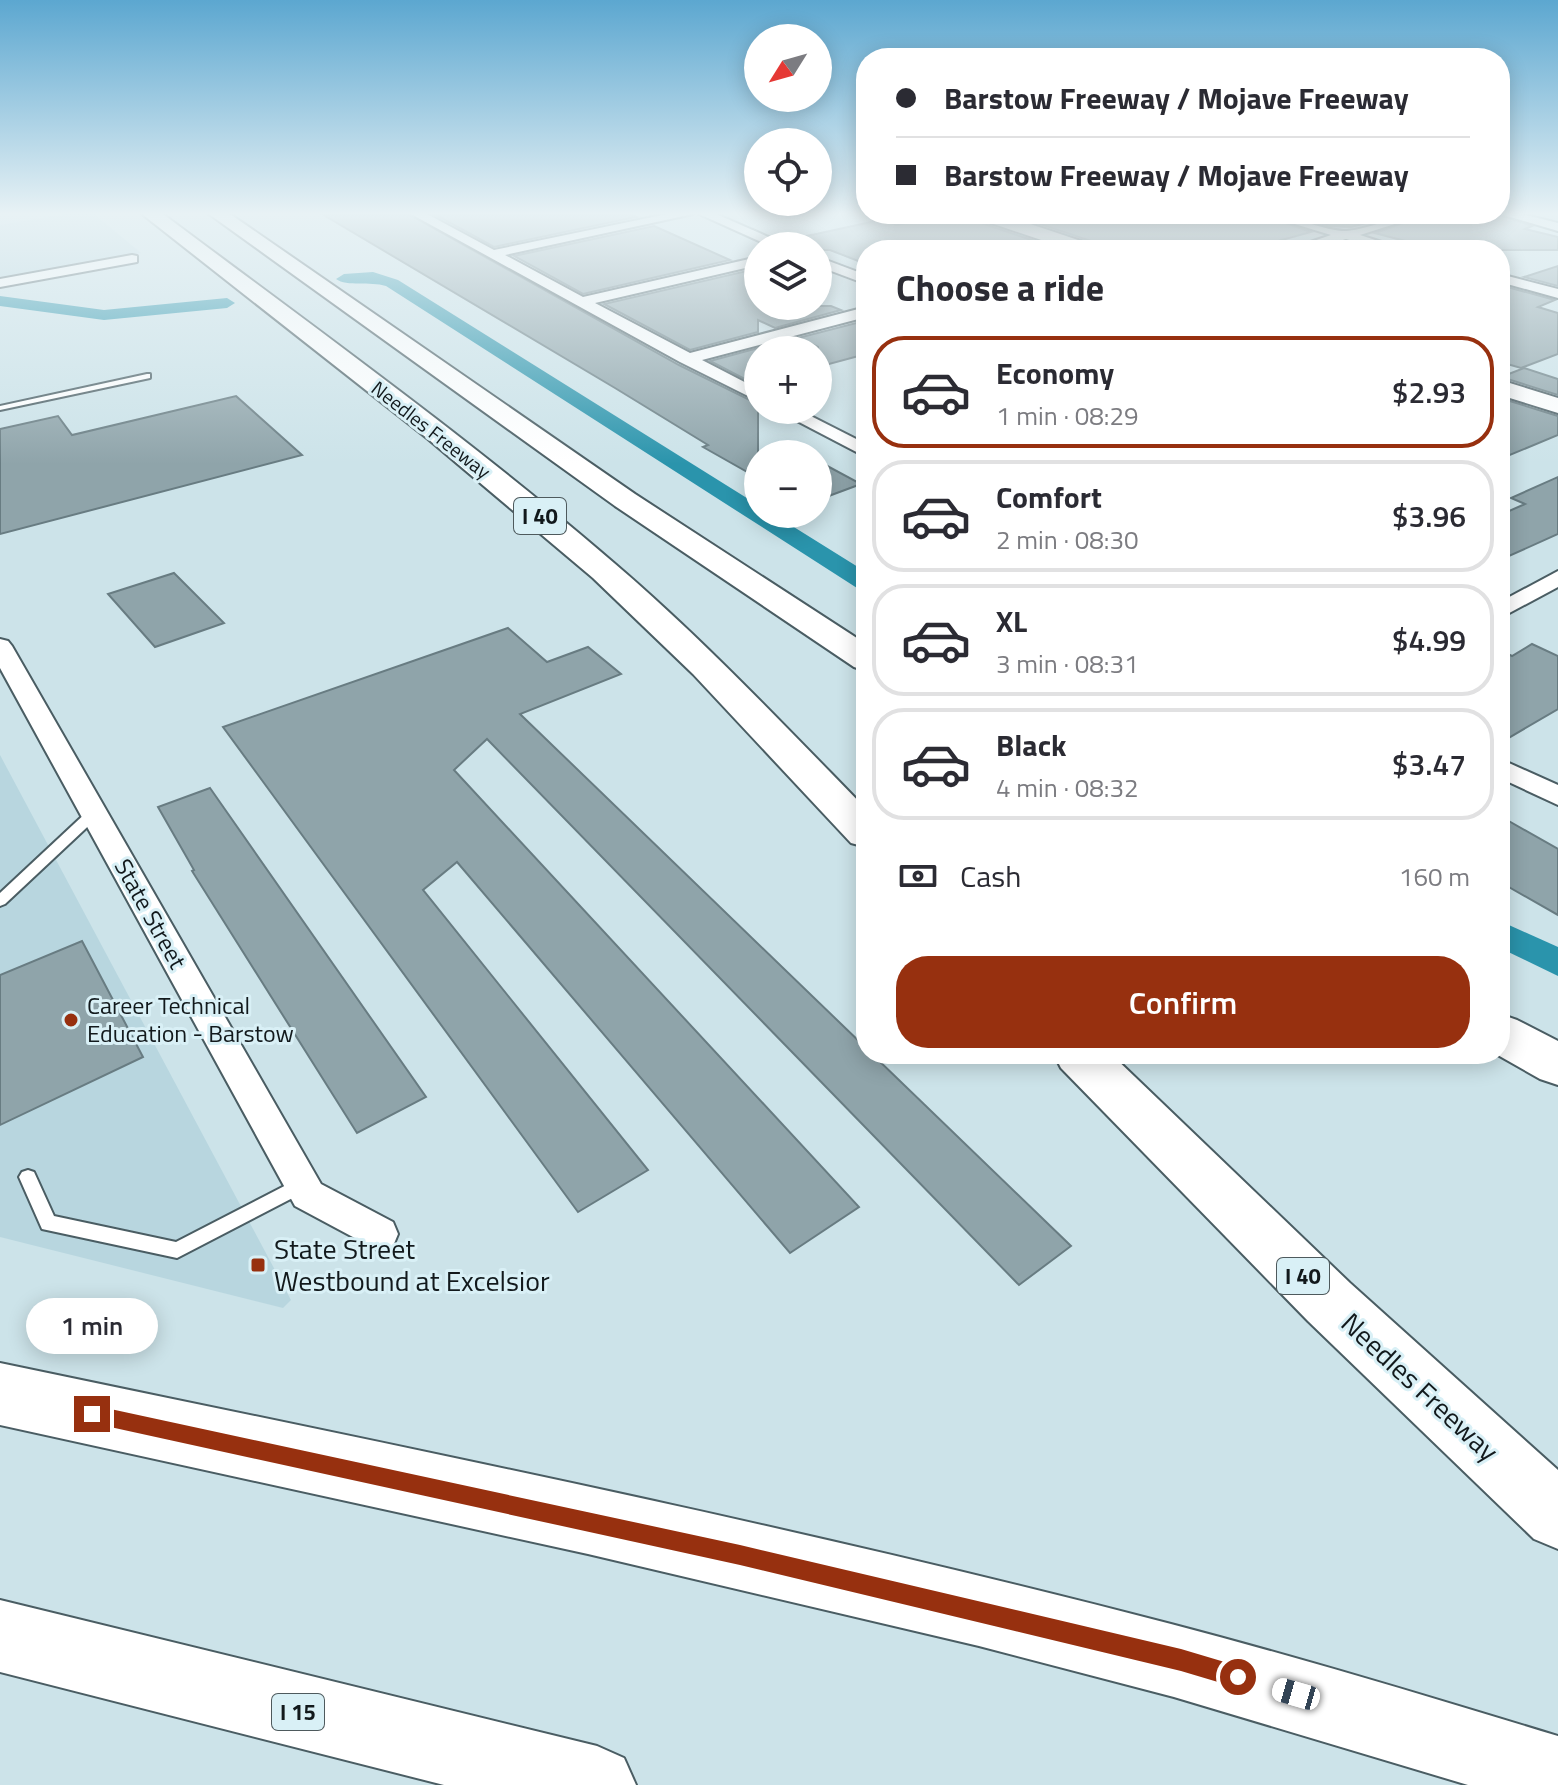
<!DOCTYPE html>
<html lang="en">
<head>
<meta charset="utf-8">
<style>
	body { margin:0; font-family:"Titillium Web",sans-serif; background:#f7f7f7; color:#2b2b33; height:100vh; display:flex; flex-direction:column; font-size:30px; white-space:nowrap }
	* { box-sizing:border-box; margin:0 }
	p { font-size:26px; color:#7c7c81 }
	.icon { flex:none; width:44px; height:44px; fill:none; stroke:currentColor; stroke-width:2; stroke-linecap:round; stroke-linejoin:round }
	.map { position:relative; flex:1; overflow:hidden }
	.details { position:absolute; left:856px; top:240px; width:654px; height:824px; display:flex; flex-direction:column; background:#fff; border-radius:32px; box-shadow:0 4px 20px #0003 }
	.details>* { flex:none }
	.top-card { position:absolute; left:856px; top:48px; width:654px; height:176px; border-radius:32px; box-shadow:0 4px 20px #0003; display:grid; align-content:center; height:176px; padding:0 40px; background:#fff }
	.needle { width:52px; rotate:233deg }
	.controls { position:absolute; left:744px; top:24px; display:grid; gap:16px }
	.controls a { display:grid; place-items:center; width:88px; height:88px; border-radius:50%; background:#fff; box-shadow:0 4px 20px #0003; font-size:40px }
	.end { position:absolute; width:36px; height:36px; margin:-18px; border:10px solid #97300f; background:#fff; box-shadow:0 0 0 4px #fff }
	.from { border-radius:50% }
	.bubble { position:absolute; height:56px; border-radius:28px; background:#fff; box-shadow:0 4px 20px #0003; font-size:26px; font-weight:600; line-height:56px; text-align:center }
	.car { position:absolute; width:24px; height:48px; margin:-24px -12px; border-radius:10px; box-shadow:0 0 6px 2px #0007; background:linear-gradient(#fff 24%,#345 0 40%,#fff 0 76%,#345 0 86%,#fff 0) }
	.top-card b { display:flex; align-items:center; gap:28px; height:76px; font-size:30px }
	.top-card b+b { border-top:2px solid #e1e1e2 }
	.top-card i { width:20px; height:20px; background:#2b2b33 }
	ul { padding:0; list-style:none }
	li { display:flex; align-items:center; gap:24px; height:112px; margin:0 16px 12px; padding:0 24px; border:4px solid #e1e1e2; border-radius:32px }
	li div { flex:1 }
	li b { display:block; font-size:30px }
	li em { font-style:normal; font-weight:600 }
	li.current { border-color:#97300f }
	li>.icon { width:72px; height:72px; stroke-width:1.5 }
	h2 { padding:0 40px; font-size:36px; line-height:96px }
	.pay { display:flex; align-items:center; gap:20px; height:88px; padding:0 40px; font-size:30px }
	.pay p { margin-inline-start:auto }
	.button { display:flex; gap:16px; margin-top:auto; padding:16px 40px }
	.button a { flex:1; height:92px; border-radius:32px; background:#97300f; color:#fff; font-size:32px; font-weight:600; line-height:92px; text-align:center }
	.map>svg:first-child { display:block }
</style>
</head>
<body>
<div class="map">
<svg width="1558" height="1785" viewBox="0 0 1558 1785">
	<rect width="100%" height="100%" fill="#cce3e9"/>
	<g fill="#b8d6df">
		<path d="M66 214H94L141 253 0 278V225Z"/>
		<path d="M0 755 291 1300 283 1308 0 1237Z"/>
	</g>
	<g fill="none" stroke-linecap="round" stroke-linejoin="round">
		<g fill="#2a94ac" fill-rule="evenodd">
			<path d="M373 272 398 280 758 505V514H773L866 572V590L857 588 386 286C370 281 347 287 336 279L344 274Z"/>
			<path d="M0 296 104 310 227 298 235 303 227 308 104 320 0 306Z"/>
			<path d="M1500 921 1558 947V976L1500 948Z"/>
		</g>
	</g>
	<g fill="#8fa4aa" stroke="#687c82" stroke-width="2">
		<path d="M322 214H408L679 365 758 404V478L703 447 708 445 615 388Z"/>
		<path d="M434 214H629L636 217 494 247Z"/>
		<path d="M932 214H970L975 221 1062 250H866V264L830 250H818V246H794L793 239 880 220 897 225 932 218Z"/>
		<path d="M1010 214H1259L1311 232 1245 250H1101L1097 243Z"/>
		<path d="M1286 214H1401L1351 227 1330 226Z"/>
		<path d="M1429 214H1497L1532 226 1525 229 1558 237V250H1439L1375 233Z"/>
		<path d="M654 226 730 260 583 294 514 256Z"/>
		<path d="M1558 266V286L1524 277Z"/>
		<path d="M751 270 758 273V306H831L841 310 775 328 758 320V332L690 350 604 304Z"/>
		<path d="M1500 285 1555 300 1538 307 1558 313V354L1521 368 1500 362Z"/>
		<path d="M864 321 866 354 818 367V347L798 338Z"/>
		<path d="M758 348V386L710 361Z"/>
		<path d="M1524 368 1558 379V395L1501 377Z"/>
		<path d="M236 396 302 455 0 534V429L58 416 72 435Z"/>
		<path d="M1500 398 1558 416V435L1500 459Z"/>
		<path d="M818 461 861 484 818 500Z"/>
		<path d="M1558 477V534L1500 560V515L1525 504 1511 498Z"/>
		<path d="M174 573 224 623 155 647 108 594Z"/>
		<path d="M508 628 547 662 588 647 621 674 520 714 866 1048V1054H872L1071 1246 1019 1285 487 739 454 770 859 1207 790 1253 457 862 423 890 648 1170 578 1212 223 727Z"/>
		<path d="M1532 644 1558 656V709L1500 743V650L1512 656Z"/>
		<path d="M210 788 426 1097 357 1133 192 871 194 870 158 807Z"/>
		<path d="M1500 816 1558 849V915L1500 882Z"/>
		<path d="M82 941 143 1057 0 1125V975Z"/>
	</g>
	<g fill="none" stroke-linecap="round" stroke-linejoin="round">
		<g stroke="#4a5d63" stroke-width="4">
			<g id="lane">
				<path d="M147 374H150V378L0 410V406Z"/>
				<path d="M94 809 101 813 99 816 5 904 0 906V893L89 810Z"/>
				<path d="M28 1170 34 1172 54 1216 176 1242 296 1180 302 1178 308 1180 311 1185 308 1190 177 1258 42 1229 19 1177 22 1172Z"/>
			</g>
		</g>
		<g stroke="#4a5d63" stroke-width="4">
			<g id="street">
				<path d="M411 214H427L494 250 667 214H693L505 255 583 297 758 257V265L595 303 690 353 866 307V317L702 360 758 389V401L680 362Z"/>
				<path d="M699 214H716L789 246H770Z"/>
				<path d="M1262 214C1290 214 1327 232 1347 231 1374 228 1398 214 1426 214L1360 235 1406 250H1384L1346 239 1309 250H1287L1331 235Z"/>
				<path d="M1500 214H1522L1558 223V231Z"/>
				<path d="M132 255 137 256V262L0 287V279Z"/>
				<path d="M818 257 866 275V284L818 266Z"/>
				<path d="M1500 274 1558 289V298L1500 282Z"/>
				<path d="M776 410H799L866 444V457Z"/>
				<path d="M1558 571V587L1500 618V602Z"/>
				<path d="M0 639 8 641 12 646 321 1184 393 1222 398 1234 393 1246 379 1251 295 1206 0 668Z"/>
				<path d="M1500 759 1558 785V805L1500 778Z"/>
			</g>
		</g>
		<g stroke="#4a5d63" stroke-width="4">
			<g id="secondary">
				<path d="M973 214H1000L1096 246 1098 250H1071L976 218Z"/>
				<path d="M1500 380 1558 398V413L1500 395Z"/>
			</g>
		</g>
		<g stroke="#4a5d63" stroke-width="4">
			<g id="highway">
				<path d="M142 214H163C315 328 470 439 614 563 703 639 784 725 866 809V847L851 843 693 674 593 578 428 439Z"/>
				<path d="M209 214H230L635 494 866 644V671L854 667 615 506Z"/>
				<path d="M1500 1014 1517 1020 1558 1041V1085L1540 1079 1496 1054H1500Z"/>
				<path d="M1054 1054H1111L1350 1283 1558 1470V1549L1534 1539 1308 1321 1061 1068Z"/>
				<path d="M0 1363C392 1445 784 1523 1171 1624 1301 1658 1430 1697 1558 1736V1785H1468L1174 1697 979 1646 588 1554 0 1425Z"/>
				<path d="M0 1600 597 1746 624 1758 636 1785H444L0 1672Z"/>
			</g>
		</g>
		<use href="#lane" fill="#fff" fill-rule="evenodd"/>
		<use href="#street" fill="#fff" fill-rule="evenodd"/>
		<use href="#secondary" fill="#fff" fill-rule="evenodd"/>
		<use href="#highway" fill="#fff" fill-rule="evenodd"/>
	</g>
	<linearGradient id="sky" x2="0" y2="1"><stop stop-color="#5ca7d0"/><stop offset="0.46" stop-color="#e8f2f5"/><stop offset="1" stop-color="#e8f2f5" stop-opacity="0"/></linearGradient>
	<rect width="1558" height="464" fill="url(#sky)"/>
	<path fill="#97300f" d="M92 1405 740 1545 1181 1649 1238 1666 1246 1669 1249 1677 1246 1684 1238 1688 1181 1671 740 1565 92 1423 86 1421 83 1414 86 1407Z"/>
	<g fill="#97300f" stroke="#d9f0f6" stroke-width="3">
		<circle cx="71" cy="1020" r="8"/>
		<rect x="250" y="1257" width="16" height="16" rx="4"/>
	</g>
	<g text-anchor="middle" stroke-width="6" stroke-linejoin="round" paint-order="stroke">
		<g font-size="20" fill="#12191c" stroke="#d9f0f6">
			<text transform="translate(431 430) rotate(38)" y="7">Needles Freeway</text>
		</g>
		<g fill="#d9f0f6" stroke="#4e5a5d" stroke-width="2">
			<rect x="514" y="498" width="52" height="36" rx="6"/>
			<rect x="1277" y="1258" width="52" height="36" rx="6"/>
			<rect x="272" y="1694" width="52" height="36" rx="6"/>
		</g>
		<g font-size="22" font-weight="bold" fill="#12191c">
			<text x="540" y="524">I 40</text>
			<text x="1303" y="1284">I 40</text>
			<text x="298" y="1720">I 15</text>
		</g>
		<g font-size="24" fill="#12191c" stroke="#d9f0f6">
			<text transform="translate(150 914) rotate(61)" y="8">State Street</text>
		</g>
		<g font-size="24" fill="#12191c" stroke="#d9f0f6" text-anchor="start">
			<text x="87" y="1014">Career Technical<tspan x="87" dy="28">Education - Barstow</tspan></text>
		</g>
		<g font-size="28" fill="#12191c" stroke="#d9f0f6" text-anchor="start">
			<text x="274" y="1259">State Street<tspan x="274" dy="32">Westbound at Excelsior</tspan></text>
		</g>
		<g font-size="28" fill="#12191c" stroke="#d9f0f6">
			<text transform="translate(1420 1387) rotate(43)" y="10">Needles Freeway</text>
		</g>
	</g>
</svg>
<div class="controls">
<a><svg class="needle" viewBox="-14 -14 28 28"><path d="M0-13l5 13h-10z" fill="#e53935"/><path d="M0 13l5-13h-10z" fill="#7c7c81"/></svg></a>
<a><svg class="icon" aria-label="locate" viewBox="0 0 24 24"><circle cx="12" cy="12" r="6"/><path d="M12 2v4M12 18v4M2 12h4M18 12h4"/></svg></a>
<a><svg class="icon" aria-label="layers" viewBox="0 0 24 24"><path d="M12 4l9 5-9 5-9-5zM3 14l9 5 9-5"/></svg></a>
<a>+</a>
<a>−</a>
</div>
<i class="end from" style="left:1238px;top:1677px"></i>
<i class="end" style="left:92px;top:1414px"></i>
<div class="bubble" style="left:26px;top:1298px;width:132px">1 min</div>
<i class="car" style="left:1296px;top:1694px;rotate:286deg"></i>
<div class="top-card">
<b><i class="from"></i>Barstow Freeway / Mojave Freeway</b>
<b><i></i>Barstow Freeway / Mojave Freeway</b>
</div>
<section class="details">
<h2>Choose a ride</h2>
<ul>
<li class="current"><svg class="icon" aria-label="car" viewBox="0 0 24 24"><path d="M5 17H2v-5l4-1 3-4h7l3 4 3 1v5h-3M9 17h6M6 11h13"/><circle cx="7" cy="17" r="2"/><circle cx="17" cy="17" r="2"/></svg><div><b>Economy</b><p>1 min · 08:29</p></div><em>$2.93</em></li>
<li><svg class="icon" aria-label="car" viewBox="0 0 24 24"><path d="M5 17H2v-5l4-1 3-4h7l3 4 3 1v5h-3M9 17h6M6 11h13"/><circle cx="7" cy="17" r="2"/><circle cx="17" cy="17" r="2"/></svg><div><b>Comfort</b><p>2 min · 08:30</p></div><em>$3.96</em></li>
<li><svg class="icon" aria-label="car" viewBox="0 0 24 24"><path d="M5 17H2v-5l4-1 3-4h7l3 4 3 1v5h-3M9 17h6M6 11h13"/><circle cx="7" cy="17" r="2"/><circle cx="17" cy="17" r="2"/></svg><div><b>XL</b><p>3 min · 08:31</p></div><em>$4.99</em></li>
<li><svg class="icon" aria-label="car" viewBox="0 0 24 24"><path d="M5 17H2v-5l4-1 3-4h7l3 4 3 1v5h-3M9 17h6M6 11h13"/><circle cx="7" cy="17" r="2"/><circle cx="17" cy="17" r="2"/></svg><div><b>Black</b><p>4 min · 08:32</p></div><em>$3.47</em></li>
</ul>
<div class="pay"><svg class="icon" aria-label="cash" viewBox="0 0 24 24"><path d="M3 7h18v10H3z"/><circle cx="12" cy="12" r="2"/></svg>Cash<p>160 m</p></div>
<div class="button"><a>Confirm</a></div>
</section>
</div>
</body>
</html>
